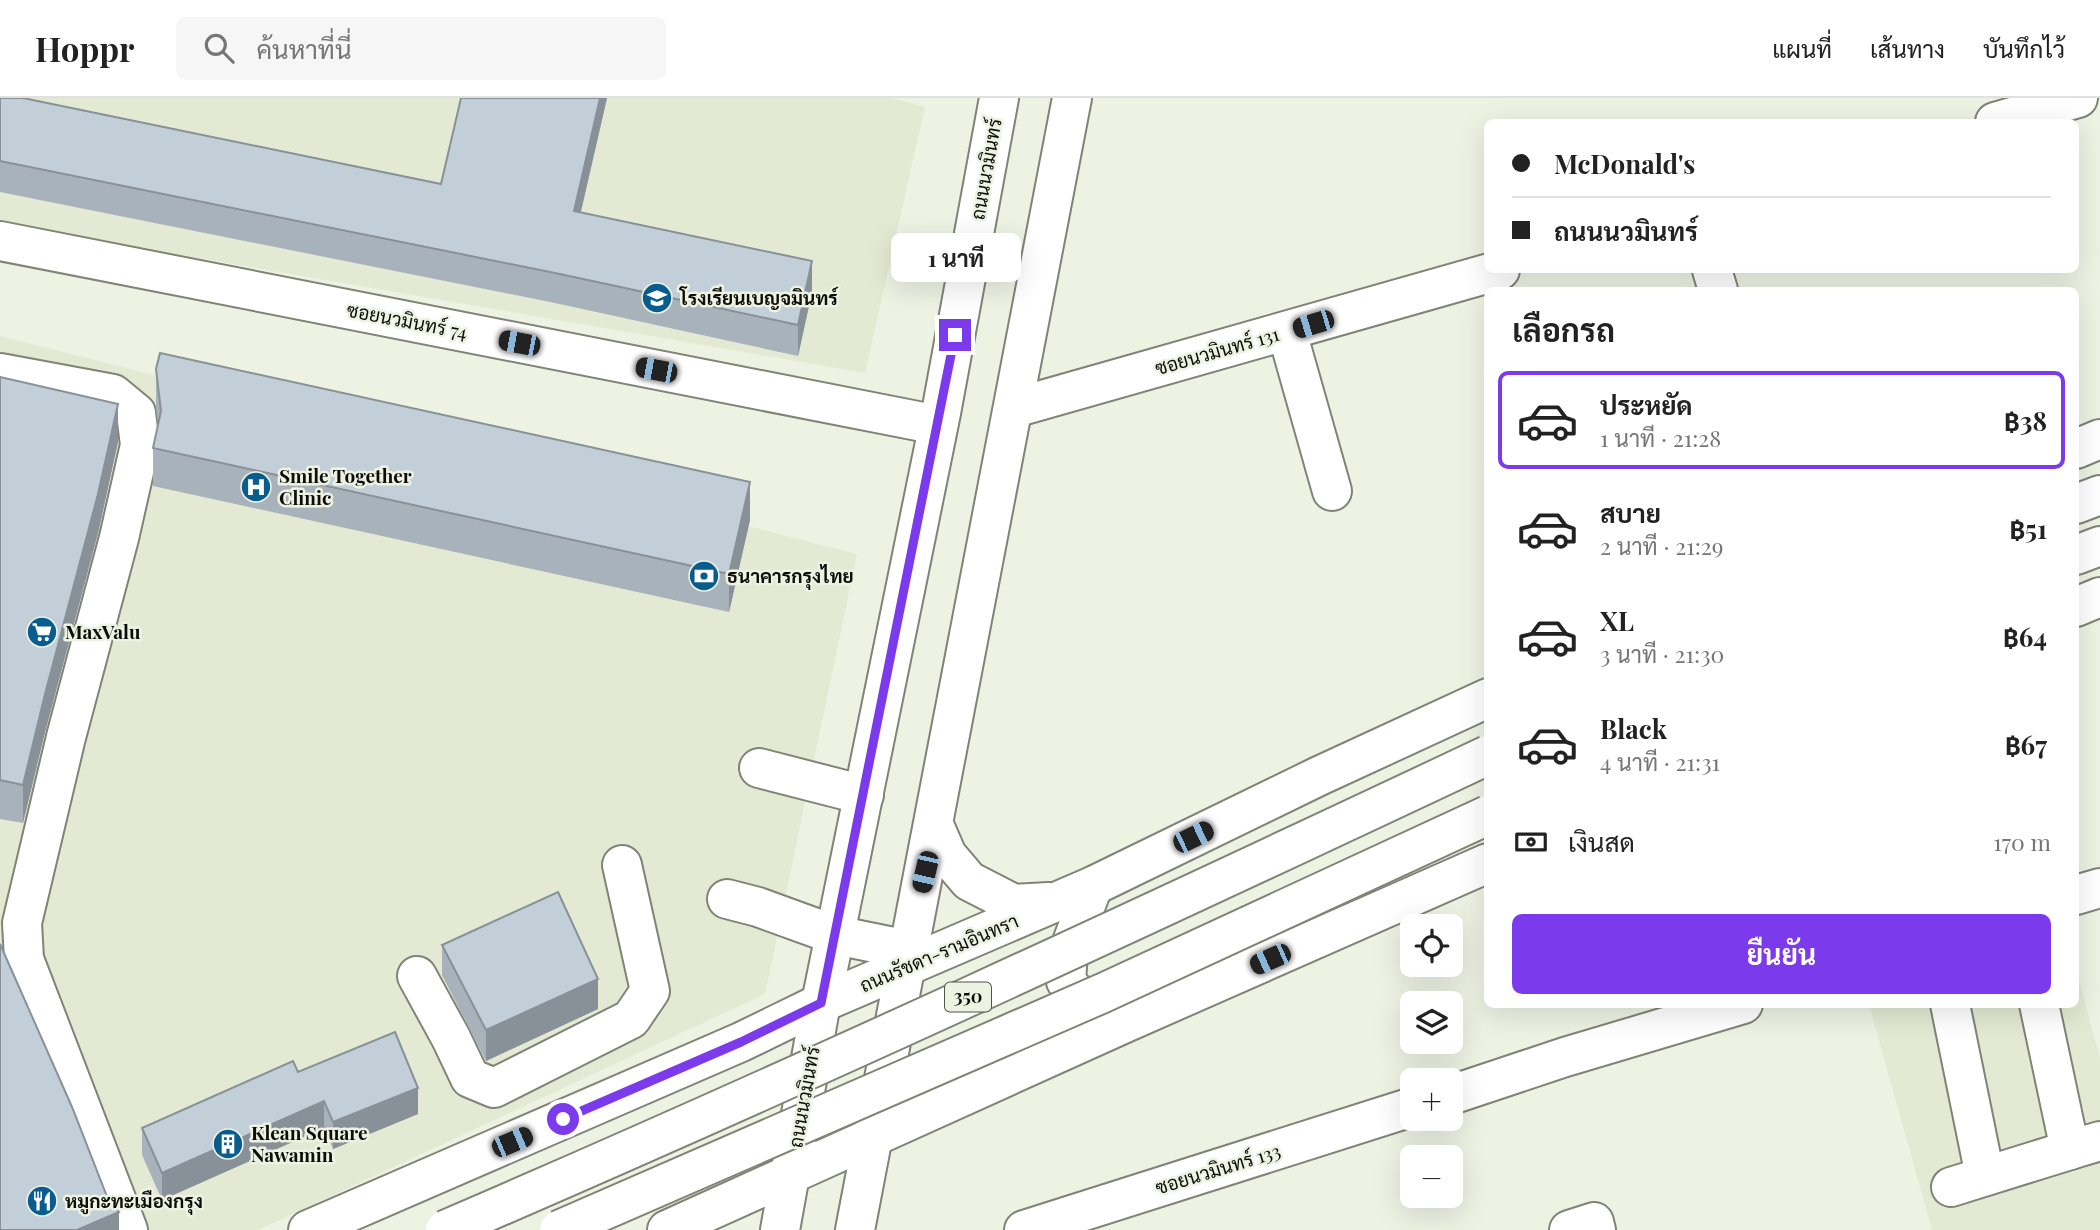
<!DOCTYPE html>
<html lang="th">
<head>
<meta charset="utf-8">
<style>
	body { margin:0; font-family:"Playfair Display",Sarabun,serif; background:#f6f6f6; color:#222; height:100vh; display:flex; flex-direction:column; font-size:26px; white-space:nowrap }
	* { box-sizing:border-box; margin:0 }
	p { font-size:23px; color:#767676 }
	.icon { flex:none; width:38px; height:38px; fill:none; stroke:currentColor; stroke-width:2; stroke-linecap:round; stroke-linejoin:round }
	.map { position:relative; flex:1; overflow:hidden }
	.sheet { position:absolute; left:1484px; top:189px; width:595px; height:721px; display:flex; flex-direction:column; background:#fff; border-radius:10px; box-shadow:0 7px 28px #0002 }
	.sheet>* { flex:none }
	.guide { position:absolute; left:1484px; top:21px; width:595px; height:154px; border-radius:10px; box-shadow:0 7px 28px #0002; display:grid; align-content:center; height:154px; padding:0 28px; background:#fff }
	.controls { position:absolute; left:1400px; top:816px; display:grid; gap:14px }
	.controls a { display:grid; place-items:center; width:63px; height:63px; border-radius:10px; background:#fff; box-shadow:0 7px 28px #0002; font-size:35px }
	.end { position:absolute; width:32px; height:32px; margin:-16px; border:9px solid #7c3aed; background:#fff; box-shadow:0 0 0 4px #fff }
	.from { border-radius:50% }
	.bubble { position:absolute; height:49px; border-radius:10px; background:#fff; box-shadow:0 7px 28px #0002; font-size:23px; font-weight:700; line-height:49px; text-align:center }
	.car { position:absolute; width:21px; height:42px; margin:-21px -10px; border-radius:9px; box-shadow:0 0 5px 2px #0007; background:linear-gradient(#222 24%,#8ab4d8 0 40%,#222 0 76%,#8ab4d8 0 86%,#222 0) }
	.guide b { display:flex; align-items:center; gap:24px; height:66px; font-size:26px }
	.guide b+b { border-top:2px solid #e0e0e0 }
	.guide i { width:18px; height:18px; background:#222 }
	ul { padding:0; list-style:none }
	li { display:flex; align-items:center; gap:21px; height:98px; margin:0 14px 10px; padding:0 14px; border:4px solid transparent; border-radius:10px }
	li div { flex:1 }
	li b { display:block; font-size:26px }
	li em { font-style:normal; font-weight:700 }
	li.active { border-color:#7c3aed }
	li>.icon { width:63px; height:63px; stroke-width:1.5 }
	h2 { padding:0 28px; font-size:32px; line-height:84px }
	.pay { display:flex; align-items:center; gap:18px; height:77px; padding:0 28px; font-size:26px }
	.pay p { margin-inline-start:auto }
	.cta { display:flex; gap:14px; margin-top:auto; padding:14px 28px }
	.cta a { flex:1; height:80px; border-radius:10px; background:#7c3aed; color:#fff; font-size:28px; font-weight:700; line-height:80px; text-align:center }
	header { display:flex; align-items:center; gap:42px; box-sizing:border-box; height:98px; padding:0 35px; background:#fff; border-bottom:2px solid #e0e0e0 }
	header strong { font-size:33px }
	nav { display:flex; gap:38px; margin-inline-start:auto; font-size:24px }
	.search { width:490px; height:63px; background:#f6f6f6; display:flex; align-items:center; gap:18px; box-sizing:border-box; padding:0 24px; border-radius:10px; color:#767676; font-size:26px }
	.map>svg:first-child { display:block }
</style>
</head>
<body>
<header>
<strong>Hoppr</strong>
<div class="search"><svg class="icon" aria-label="search" viewBox="0 0 24 24"><circle cx="10" cy="10" r="6"/><path d="M15 15l6 6"/></svg>ค้นหาที่นี่</div>
<nav><a>แผนที่</a><a>เส้นทาง</a><a>บันทึกไว้</a></nav>
</header>
<div class="map">
<svg width="2100" height="1132" viewBox="0 0 2100 1132">
	<rect width="100%" height="100%" fill="#eef2e3"/>
	<g fill="#e4e9d3">
		<path d="M0 0H891L925 9 865 275 0 126Z"/>
		<path d="M0 238 857 456 765 896 258 1132H0Z"/>
		<path d="M2076 870 2100 961V1132H1932L1869 907 2076 906Z"/>
	</g>
	<g fill="none" stroke-linecap="round" stroke-linejoin="round">
		<g stroke="#808376" stroke-width="42">
			<g id="minor">
				<path d="M1995 24 2078 0"/>
				<path d="M0 143 938 327"/>
				<path d="M1712 172 1718 192"/>
				<path d="M1287 234 1332 393"/>
				<path d="M0 275 113 296 136 315 140 347 119 440 66 639 22 825 24 861 128 1132"/>
				<path d="M1014 310 1500 172"/>
				<path d="M759 670 864 697"/>
				<path d="M2076 797 2100 790"/>
				<path d="M727 801 758 809 835 837"/>
				<path d="M417 878 451 940 470 980 494 990 631 921 650 893 622 767"/>
				<path d="M1950 906 1985 1078"/>
				<path d="M2039 906 2070 1052 2100 1043"/>
				<path d="M1451 997 1565 959 1743 906"/>
				<path d="M1951 1089 2070 1052"/>
				<path d="M1024 1132 1412 1009"/>
				<path d="M1569 1132 1594 1124 1596 1132"/>
			</g>
		</g>
		<g stroke="#808376" stroke-width="42">
			<g id="major">
				<path d="M2076 351 2100 341"/>
				<path d="M2076 406 2100 397"/>
				<path d="M2076 457 2100 448"/>
				<path d="M2076 509 2100 499"/>
				<path d="M934 727 947 757 969 783 1014 806 1049 804"/>
				<path d="M1093 788 1068 855 1066 883 1097 920 1109 922"/>
				<path d="M835 837 909 852"/>
				<path d="M308 1132 741 944 821 905 1093 788 1319 678 1488 600"/>
				<path d="M667 1132 1125 925 1488 765"/>
				<path d="M780 1132 821 905 941 315 999 0"/>
				<path d="M855 1132 1072 0"/>
			</g>
		</g>
		<use href="#minor" stroke="#fff" stroke-width="38"/>
		<use href="#major" stroke="#fff" stroke-width="38"/>
		<g stroke="#808376" stroke-width="42" stroke-linecap="butt">
			<g id="major-bridge">
				<path d="M445 1132C796 981 1142 820 1488 657"/>
				<path d="M559 1132 1103 895 1488 717"/>
			</g>
		</g>
		<use href="#major-bridge" stroke="#fff" stroke-width="38"/>
	</g>
	<g fill="#a7b2bb">
		<path d="M0 0H28H25L441 86 461 0H607L581 114 812 194 798 258 555 205 0 94Z"/>
		<path d="M156 271 750 422 729 514 153 388V350L158 326 156 310Z"/>
		<path d="M0 279 118 344 98 435 45 634 23 725 0 721Z"/>
		<path d="M442 847 598 911 486 963 442 877Z"/>
		<path d="M298 974 418 1016 333 1051 324 1030 162 1102 142 1057V1030Z"/>
	</g>
	<g fill="#889198">
		<path d="M600 0H607L574 143V113Z"/>
		<path d="M812 163V194L798 258V227Z"/>
		<path d="M118 306V344L98 435 45 634 23 725V687L45 596Z"/>
		<path d="M750 384V422L729 514V476Z"/>
		<path d="M598 881V911L486 963V932Z"/>
		<path d="M418 990V1016L333 1051V1024Z"/>
		<path d="M324 1003V1030L162 1102V1075Z"/>
		<path d="M119 1114V1132H77Z"/>
	</g>
	<g fill="#c2cfd9" stroke="#889198" stroke-width="2">
		<path d="M0 0H23L441 86 461 0H600L574 113 812 163 798 227 555 175 0 63Z"/>
		<path d="M160 255 750 384 729 476 153 350 161 313 156 271Z"/>
		<path d="M0 279 118 306 98 396 45 596 23 687 0 682Z"/>
		<path d="M558 794 598 881 486 932 442 847Z"/>
		<path d="M0 846 72 1009 108 1101 119 1114 77 1132H0Z"/>
		<path d="M395 934 418 990 333 1024 324 1003 162 1075 142 1030 293 963 298 974Z"/>
	</g>
	<g fill="none" stroke-linecap="round" stroke-linejoin="round">
		<path stroke="#7c3aed" stroke-width="9" d="M563 1021 741 944 821 905 955 237"/>
	</g>
	<defs>
		<g id="school-disc" transform="scale(1.575)"><circle r="9.5" fill="#085d8e" stroke="#eef2e3"/><path d="M0-5L7-2L0 1L-7-2ZM-4 1L0 2.5L4 1V4Q0 6-4 4Z" fill="#fff"/></g>
		<g id="hospital-disc" transform="scale(1.575)"><circle r="9.5" fill="#085d8e" stroke="#eef2e3"/><path d="M-5-5h3v3.5h4V-5h3V5h-3V1.5h-4V5h-3Z" fill="#fff"/></g>
		<g id="bank-disc" transform="scale(1.575)"><circle r="9.5" fill="#085d8e" stroke="#eef2e3"/><path d="M-6-4H6V4H-6ZM0-2.3a2.3 2.3 0 1 0 0 4.6a2.3 2.3 0 1 0 0-4.6Z" fill="#fff"/></g>
		<g id="supermarket-disc" transform="scale(1.575)"><circle r="9.5" fill="#085d8e" stroke="#eef2e3"/><path d="M-6-5.5h2.5l.6 2H6L4.5 2H-2.5L-4.4-4H-6ZM-1.5 3.2a1.3 1.3 0 1 0 .1 0ZM3 3.2a1.3 1.3 0 1 0 .1 0Z" fill="#fff"/></g>
		<g id="building-disc" transform="scale(1.575)"><circle r="9.5" fill="#085d8e" stroke="#eef2e3"/><path d="M-4-6H4V6H1V3H-1V6H-4ZM-2.5-4.3h1.7v1.8h-1.7ZM.8-4.3h1.7v1.8H.8ZM-2.5-1h1.7V.8h-1.7ZM.8-1h1.7V.8H.8Z" fill="#fff"/></g>
		<g id="restaurant-disc" transform="scale(1.575)"><circle r="9.5" fill="#085d8e" stroke="#eef2e3"/><path d="M-5-6h1v4h1v-4h1v4h1v-4h1v5L-1.5 .5V6h-2V.5L-5-1ZM5-6V6H3V1.5H1.5Q1.5-4 5-6Z" fill="#fff"/></g>
	</defs>
	<g fill-rule="evenodd">
		<use href="#school-disc" x="657" y="200"/>
		<use href="#hospital-disc" x="256" y="389"/>
		<use href="#bank-disc" x="704" y="478"/>
		<use href="#supermarket-disc" x="42" y="534"/>
		<use href="#building-disc" x="228" y="1046"/>
		<use href="#restaurant-disc" x="42" y="1103"/>
	</g>
	<g text-anchor="middle" stroke-width="5" stroke-linejoin="round" paint-order="stroke">
		<rect fill="#eef2e3" stroke="#50524a" stroke-width="2" x="945" y="884.5" width="46" height="29" rx="5"/>
		<g font-size="18" font-weight="bold" fill="#0d0e09">
			<text x="968" y="905">350</text>
		</g>
		<g font-size="19" fill="#0d0e09" stroke="#eef2e3">
			<text transform="translate(986 71) rotate(-80)" y="7">ถนนนวมินทร์</text>
			<text transform="translate(407 223) rotate(11)" y="7">ซอยนวมินทร์ 74</text>
			<text transform="translate(1217 253) rotate(-16)" y="7">ซอยนวมินทร์ 131</text>
			<text transform="translate(939 855) rotate(-23)" y="7">ถนนรัชดา-รามอินทรา</text>
			<text transform="translate(804 999) rotate(-80)" y="7">ถนนนวมินทร์</text>
			<text transform="translate(1218 1071) rotate(-17)" y="7">ซอยนวมินทร์ 133</text>
		</g>
		<g font-size="19" font-weight="bold" fill="#0d0e09" stroke="#eef2e3" text-anchor="start">
			<text x="680" y="207">โรงเรียนเบญจมินทร์</text>
			<text x="279" y="385">Smile Together<tspan x="279" dy="22">Clinic</tspan></text>
			<text x="727" y="485">ธนาคารกรุงไทย</text>
			<text x="65" y="541">MaxValu</text>
			<text x="251" y="1042">Klean Square<tspan x="251" dy="22">Nawamin</tspan></text>
			<text x="65" y="1110">หมูกะทะเมืองกรุง</text>
		</g>
	</g>
</svg>
<div class="controls">
<a><svg class="icon" aria-label="locate" viewBox="0 0 24 24"><circle cx="12" cy="12" r="6"/><path d="M12 2v4M12 18v4M2 12h4M18 12h4"/></svg></a>
<a><svg class="icon" aria-label="layers" viewBox="0 0 24 24"><path d="M12 4l9 5-9 5-9-5zM3 14l9 5 9-5"/></svg></a>
<a>+</a>
<a>−</a>
</div>
<i class="end from" style="left:563px;top:1021px"></i>
<i class="end" style="left:955px;top:237px"></i>
<div class="bubble" style="left:891px;top:135px;width:130px">1 นาที</div>
<i class="car" style="left:1313px;top:226px;rotate:253deg"></i>
<i class="car" style="left:519px;top:245px;rotate:281deg"></i>
<i class="car" style="left:656px;top:272px;rotate:281deg"></i>
<i class="car" style="left:1193px;top:739px;rotate:64deg"></i>
<i class="car" style="left:925px;top:774px;rotate:193deg"></i>
<i class="car" style="left:1270px;top:861px;rotate:246deg"></i>
<i class="car" style="left:512px;top:1044px;rotate:67deg"></i>
<div class="guide">
<b><i class="from"></i>McDonald's</b>
<b><i></i>ถนนนวมินทร์</b>
</div>
<section class="sheet">
<h2>เลือกรถ</h2>
<ul>
<li class="active"><svg class="icon" aria-label="car" viewBox="0 0 24 24"><path d="M5 17H2v-5l4-1 3-4h7l3 4 3 1v5h-3M9 17h6M6 11h13"/><circle cx="7" cy="17" r="2"/><circle cx="17" cy="17" r="2"/></svg><div><b>ประหยัด</b><p>1 นาที · 21:28</p></div><em>฿38</em></li>
<li><svg class="icon" aria-label="car" viewBox="0 0 24 24"><path d="M5 17H2v-5l4-1 3-4h7l3 4 3 1v5h-3M9 17h6M6 11h13"/><circle cx="7" cy="17" r="2"/><circle cx="17" cy="17" r="2"/></svg><div><b>สบาย</b><p>2 นาที · 21:29</p></div><em>฿51</em></li>
<li><svg class="icon" aria-label="car" viewBox="0 0 24 24"><path d="M5 17H2v-5l4-1 3-4h7l3 4 3 1v5h-3M9 17h6M6 11h13"/><circle cx="7" cy="17" r="2"/><circle cx="17" cy="17" r="2"/></svg><div><b>XL</b><p>3 นาที · 21:30</p></div><em>฿64</em></li>
<li><svg class="icon" aria-label="car" viewBox="0 0 24 24"><path d="M5 17H2v-5l4-1 3-4h7l3 4 3 1v5h-3M9 17h6M6 11h13"/><circle cx="7" cy="17" r="2"/><circle cx="17" cy="17" r="2"/></svg><div><b>Black</b><p>4 นาที · 21:31</p></div><em>฿67</em></li>
</ul>
<div class="pay"><svg class="icon" aria-label="cash" viewBox="0 0 24 24"><path d="M3 7h18v10H3z"/><circle cx="12" cy="12" r="2"/></svg>เงินสด<p>170 m</p></div>
<div class="cta"><a>ยืนยัน</a></div>
</section>
</div>
</body>
</html>
